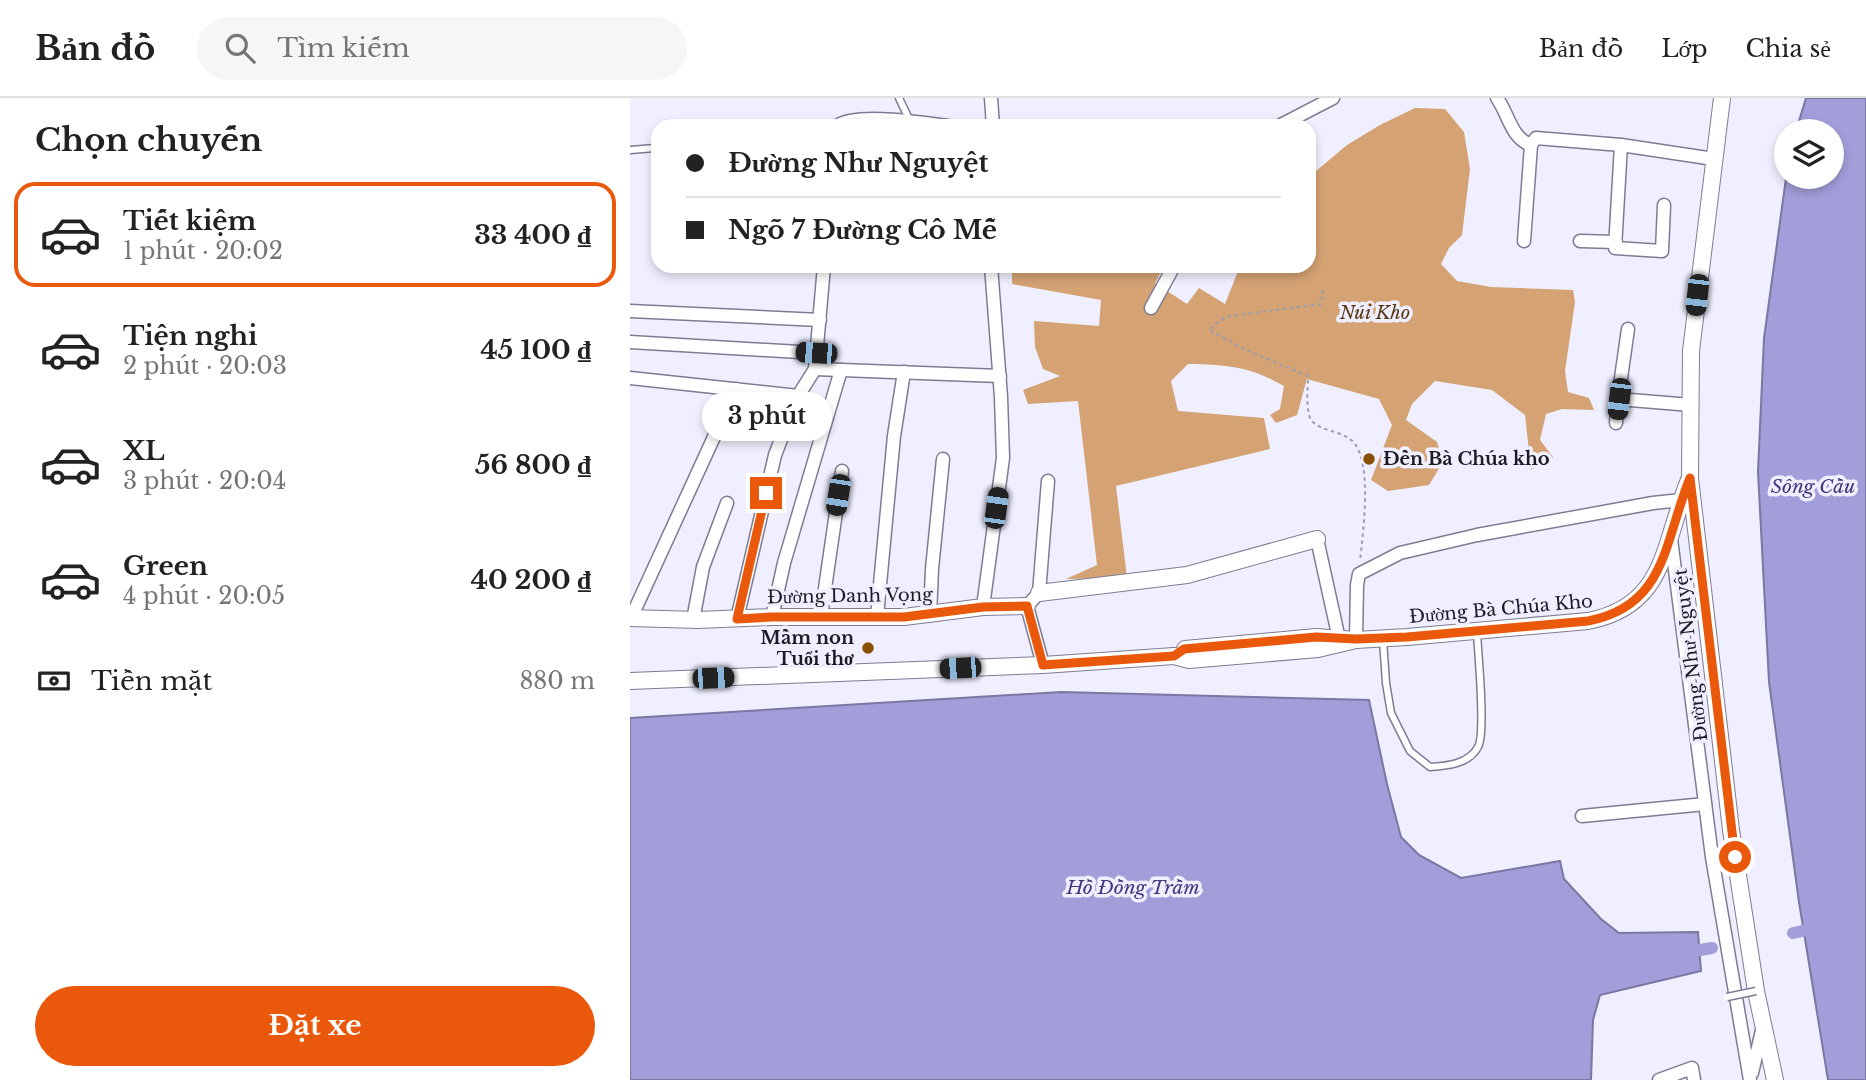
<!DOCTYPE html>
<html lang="vi">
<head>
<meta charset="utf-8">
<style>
	body { margin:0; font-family:"Libre Baskerville",serif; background:#f6f6f6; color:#222; height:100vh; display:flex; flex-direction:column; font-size:26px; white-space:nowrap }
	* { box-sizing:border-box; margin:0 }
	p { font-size:23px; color:#767676 }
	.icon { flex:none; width:38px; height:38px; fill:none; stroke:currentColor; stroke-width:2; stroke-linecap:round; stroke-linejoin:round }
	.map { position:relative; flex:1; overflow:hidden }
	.side { display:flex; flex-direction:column; background:#fff; width:630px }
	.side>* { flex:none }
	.top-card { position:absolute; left:21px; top:21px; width:665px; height:154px; border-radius:21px; box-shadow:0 4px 10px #0003; display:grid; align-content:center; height:154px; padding:0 35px; background:#fff }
	.controls { position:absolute; left:1144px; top:21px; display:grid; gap:14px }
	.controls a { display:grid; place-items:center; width:70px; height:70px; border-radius:50%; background:#fff; box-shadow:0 4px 10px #0003; font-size:35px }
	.end { position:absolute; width:32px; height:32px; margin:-16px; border:9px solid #ea580c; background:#fff; box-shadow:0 0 0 4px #fff }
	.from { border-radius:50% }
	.bubble { position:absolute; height:49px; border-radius:24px; background:#fff; box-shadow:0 4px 10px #0003; font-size:23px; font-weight:800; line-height:49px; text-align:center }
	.car { position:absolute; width:21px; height:42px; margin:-21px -10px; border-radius:9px; box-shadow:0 0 5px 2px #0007; background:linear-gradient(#222 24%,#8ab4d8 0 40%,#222 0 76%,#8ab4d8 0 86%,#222 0) }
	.top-card b { display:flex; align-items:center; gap:24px; height:66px; font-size:26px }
	.top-card b+b { border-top:2px solid #e0e0e0 }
	.top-card i { width:18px; height:18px; background:#222 }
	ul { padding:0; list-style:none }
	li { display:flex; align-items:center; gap:21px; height:105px; margin:0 14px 10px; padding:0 21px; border:4px solid transparent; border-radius:21px }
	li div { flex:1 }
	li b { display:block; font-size:26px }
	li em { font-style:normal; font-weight:800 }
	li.on { border-color:#ea580c }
	li>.icon { width:63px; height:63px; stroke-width:1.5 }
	h2 { padding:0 35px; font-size:32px; line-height:84px }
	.pay { display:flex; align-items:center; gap:18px; height:77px; padding:0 35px; font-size:26px }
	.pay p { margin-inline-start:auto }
	.button { display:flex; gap:14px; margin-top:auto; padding:14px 35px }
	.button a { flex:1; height:80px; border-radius:42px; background:#ea580c; color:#fff; font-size:28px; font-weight:800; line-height:80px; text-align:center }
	header { display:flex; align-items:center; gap:42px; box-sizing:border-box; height:98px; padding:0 35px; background:#fff; border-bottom:2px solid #e0e0e0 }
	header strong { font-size:33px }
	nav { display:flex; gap:38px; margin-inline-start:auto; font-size:24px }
	.search { width:490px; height:63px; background:#f6f6f6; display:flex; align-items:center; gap:18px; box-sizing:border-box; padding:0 24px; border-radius:38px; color:#767676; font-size:26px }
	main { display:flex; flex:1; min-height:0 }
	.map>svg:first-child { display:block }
</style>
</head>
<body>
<header>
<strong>Bản đồ</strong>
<div class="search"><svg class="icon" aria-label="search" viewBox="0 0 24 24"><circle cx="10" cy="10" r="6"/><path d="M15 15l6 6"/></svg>Tìm kiếm</div>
<nav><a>Bản đồ</a><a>Lớp</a><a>Chia sẻ</a></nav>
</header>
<main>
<section class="side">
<h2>Chọn chuyến</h2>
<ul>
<li class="on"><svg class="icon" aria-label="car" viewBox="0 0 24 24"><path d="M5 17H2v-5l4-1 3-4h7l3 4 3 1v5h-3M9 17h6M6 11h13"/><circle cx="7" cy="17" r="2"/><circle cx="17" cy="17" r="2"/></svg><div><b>Tiết kiệm</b><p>1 phút · 20:02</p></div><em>33 400 ₫</em></li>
<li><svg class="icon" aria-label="car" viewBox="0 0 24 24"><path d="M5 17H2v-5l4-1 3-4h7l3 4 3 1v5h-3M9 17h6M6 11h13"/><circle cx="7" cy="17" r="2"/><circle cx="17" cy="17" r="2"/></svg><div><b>Tiện nghi</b><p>2 phút · 20:03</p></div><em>45 100 ₫</em></li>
<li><svg class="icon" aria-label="car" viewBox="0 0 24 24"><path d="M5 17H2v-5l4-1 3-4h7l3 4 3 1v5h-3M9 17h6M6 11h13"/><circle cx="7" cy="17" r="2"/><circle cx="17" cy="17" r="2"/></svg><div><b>XL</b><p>3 phút · 20:04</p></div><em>56 800 ₫</em></li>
<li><svg class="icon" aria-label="car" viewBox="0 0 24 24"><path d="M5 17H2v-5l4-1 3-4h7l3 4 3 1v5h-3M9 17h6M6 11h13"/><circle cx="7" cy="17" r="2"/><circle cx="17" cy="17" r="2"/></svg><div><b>Green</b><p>4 phút · 20:05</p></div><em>40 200 ₫</em></li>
</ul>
<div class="pay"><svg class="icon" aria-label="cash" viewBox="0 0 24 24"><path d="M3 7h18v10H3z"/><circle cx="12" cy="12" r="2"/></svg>Tiền mặt<p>880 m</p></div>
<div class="button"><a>Đặt xe</a></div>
</section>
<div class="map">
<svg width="1236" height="982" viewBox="0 0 1236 982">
	<rect width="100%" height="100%" fill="#efefff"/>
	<path fill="#d4a273" d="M785 10 815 11 834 34 840 71 832 137 819 150 811 166 827 183 861 189 943 192 945 204 935 273 938 294 959 300 964 312 932 311 916 316 910 342 923 359 901 372 895 317 862 292 805 283 782 306 776 322 807 344 813 364 799 387 758 393 741 382 762 327 749 301 677 281 667 317 646 325 640 317 650 311 654 288C619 268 598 267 558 266L541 283 548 313 634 320 640 351 486 388 497 480 436 481 467 467 448 303 398 306 393 292 430 278 413 271 405 249 404 223 469 228 471 202 382 186V168H534L525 185 557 206 569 190 595 206 610 168H679V79L717 47 750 27Z"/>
	<g fill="#a29eda" stroke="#7a77a3" stroke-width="2">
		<path d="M1176 0H1236V982H1198L1169 804 1139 584 1128 374 1134 240 1157 73V79H1202V33H1166Z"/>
		<path d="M431 594 739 602 757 686 771 739 789 757 831 780 930 763 934 781 971 821 989 835 1068 834 1071 873 970 897 963 922 961 982H0V620Z"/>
	</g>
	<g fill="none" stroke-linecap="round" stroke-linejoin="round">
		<g stroke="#a29eda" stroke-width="12">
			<path d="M1163 835 1187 830"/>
			<path d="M1070 852 1082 850"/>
		</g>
		<g stroke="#7d7c94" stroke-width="9">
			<g id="lane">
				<path d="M269 0 280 23"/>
				<path d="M0 52 25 50"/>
				<path d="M753 542 756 585 761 615 780 653 800 669C817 668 839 666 848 649 856 635 848 555 847 535"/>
			</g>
		</g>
		<g stroke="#7d7c94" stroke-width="15">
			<g id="street">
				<path d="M361 0 363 28"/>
				<path d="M867 0C879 17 881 40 901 47"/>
				<path d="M207 28C226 14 293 25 318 28"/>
				<path d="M649 28 703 0"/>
				<path d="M991 47 985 150 1032 153 1034 107"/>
				<path d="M894 143 901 47 906 40 991 47 1084 61"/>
				<path d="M950 143 986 144"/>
				<path d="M521 210 544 168"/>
				<path d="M0 213 190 222"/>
				<path d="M998 231 988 301 1061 307"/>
				<path d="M0 244 186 255"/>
				<path d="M185 271 370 278"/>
				<path d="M0 280 168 298 185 271 194 168"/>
				<path d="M986 325 988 301"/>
				<path d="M687 441 709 541"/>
				<path d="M1041 441 1082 759 1120 982"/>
				<path d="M353 509 373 360 371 299 361 168"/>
				<path d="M300 517 302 471 313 361"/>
				<path d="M191 518 212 373"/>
				<path d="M247 518 264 338 274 274"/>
				<path d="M142 519 154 465 211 272"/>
				<path d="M1 520 106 291"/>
				<path d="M107 521 145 357 168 298"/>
				<path d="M63 522 73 469 97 405"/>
				<path d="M726 542 727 487 729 476 770 455 847 437 1023 405 1051 402"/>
				<path d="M413 567 397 508 409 495 418 383"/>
				<path d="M952 718 1075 706"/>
				<path d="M1122 975 1133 928"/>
				<path d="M1029 982 1062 970 1064 982"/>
			</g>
		</g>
		<g stroke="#7d7c94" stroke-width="18">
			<g id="secondary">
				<path d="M1092 0 1061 253 1060 380 1101 732 1126 893 1145 982"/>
				<path d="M409 495 557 477 687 441"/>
				<path d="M0 520 68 522 142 519H274L353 509 397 508"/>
				<path d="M555 551 686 539 726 542 777 539 958 523C1037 508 1033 445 1059 382"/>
				<path d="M0 583 413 567 544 558 559 562 688 551 726 542"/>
			</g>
		</g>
		<path stroke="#9d9daa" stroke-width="2" stroke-dasharray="3.5 3.5" stroke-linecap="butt" d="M693 192 691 206 600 218 589 223 579 232 616 252 678 278C678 290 676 304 679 316 682 335 713 330 725 346 742 370 733 434 730 463"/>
		<use href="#lane" stroke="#fff" stroke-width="6"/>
		<use href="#street" stroke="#fff" stroke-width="12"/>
		<use href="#secondary" stroke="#fff" stroke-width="16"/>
		<g stroke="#7d7c94" stroke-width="9" stroke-linecap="butt">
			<path id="lane-bridge" d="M1097 899 1126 893"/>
		</g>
		<use href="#lane-bridge" stroke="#fff" stroke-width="6"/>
	</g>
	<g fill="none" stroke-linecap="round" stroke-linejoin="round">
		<path stroke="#ea580c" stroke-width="9" d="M136 395 107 521 142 519H274L353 509 397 508 413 567 544 558 554 551 686 539 726 541 777 539 958 523C1037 508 1034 443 1060 380L1105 759"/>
	</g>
	<g fill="#895005" stroke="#efefff" stroke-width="2.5">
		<circle cx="739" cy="361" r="7"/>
		<circle cx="238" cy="550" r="7"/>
	</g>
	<g text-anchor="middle" stroke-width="7" stroke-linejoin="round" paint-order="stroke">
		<g font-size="18" font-style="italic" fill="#593712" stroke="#efefff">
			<text x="745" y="221">Núi Kho</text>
		</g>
		<g font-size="18" font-weight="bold" fill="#1b1b24" stroke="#efefff" text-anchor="start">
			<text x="753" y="367">Đền Bà Chúa kho</text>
			<text x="224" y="546" text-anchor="end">Mầm non<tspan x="224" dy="21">Tuổi thơ</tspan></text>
		</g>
		<g font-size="18" fill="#1b1b24" stroke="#efefff">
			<text transform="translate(220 498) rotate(-1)" y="6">Đường Danh Vọng</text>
			<text transform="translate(871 511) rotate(-5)" y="6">Đường Bà Chúa Kho</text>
			<text transform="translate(1061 557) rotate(-97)" y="6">Đường Như Nguyệt</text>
		</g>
		<g font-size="19" font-style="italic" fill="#41367e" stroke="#efefff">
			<text x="1183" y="395">Sông Cầu</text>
			<text x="503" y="796">Hồ Đồng Trầm</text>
		</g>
	</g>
</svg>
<div class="controls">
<a><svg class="icon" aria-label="layers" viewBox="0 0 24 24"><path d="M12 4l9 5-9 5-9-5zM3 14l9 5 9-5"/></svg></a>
</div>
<i class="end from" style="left:1105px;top:759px"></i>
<i class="end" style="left:136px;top:395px"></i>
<div class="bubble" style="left:72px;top:294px;width:130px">3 phút</div>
<i class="car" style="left:1067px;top:197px;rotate:186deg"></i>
<i class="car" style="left:186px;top:255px;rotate:273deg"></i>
<i class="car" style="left:989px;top:301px;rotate:187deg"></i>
<i class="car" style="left:208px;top:397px;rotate:189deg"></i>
<i class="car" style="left:366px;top:410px;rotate:8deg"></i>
<i class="car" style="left:330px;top:570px;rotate:267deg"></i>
<i class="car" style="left:83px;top:580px;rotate:88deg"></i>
<div class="top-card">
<b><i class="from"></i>Đường Như Nguyệt</b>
<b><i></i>Ngõ 7 Đường Cô Mễ</b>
</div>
</div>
</main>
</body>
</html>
